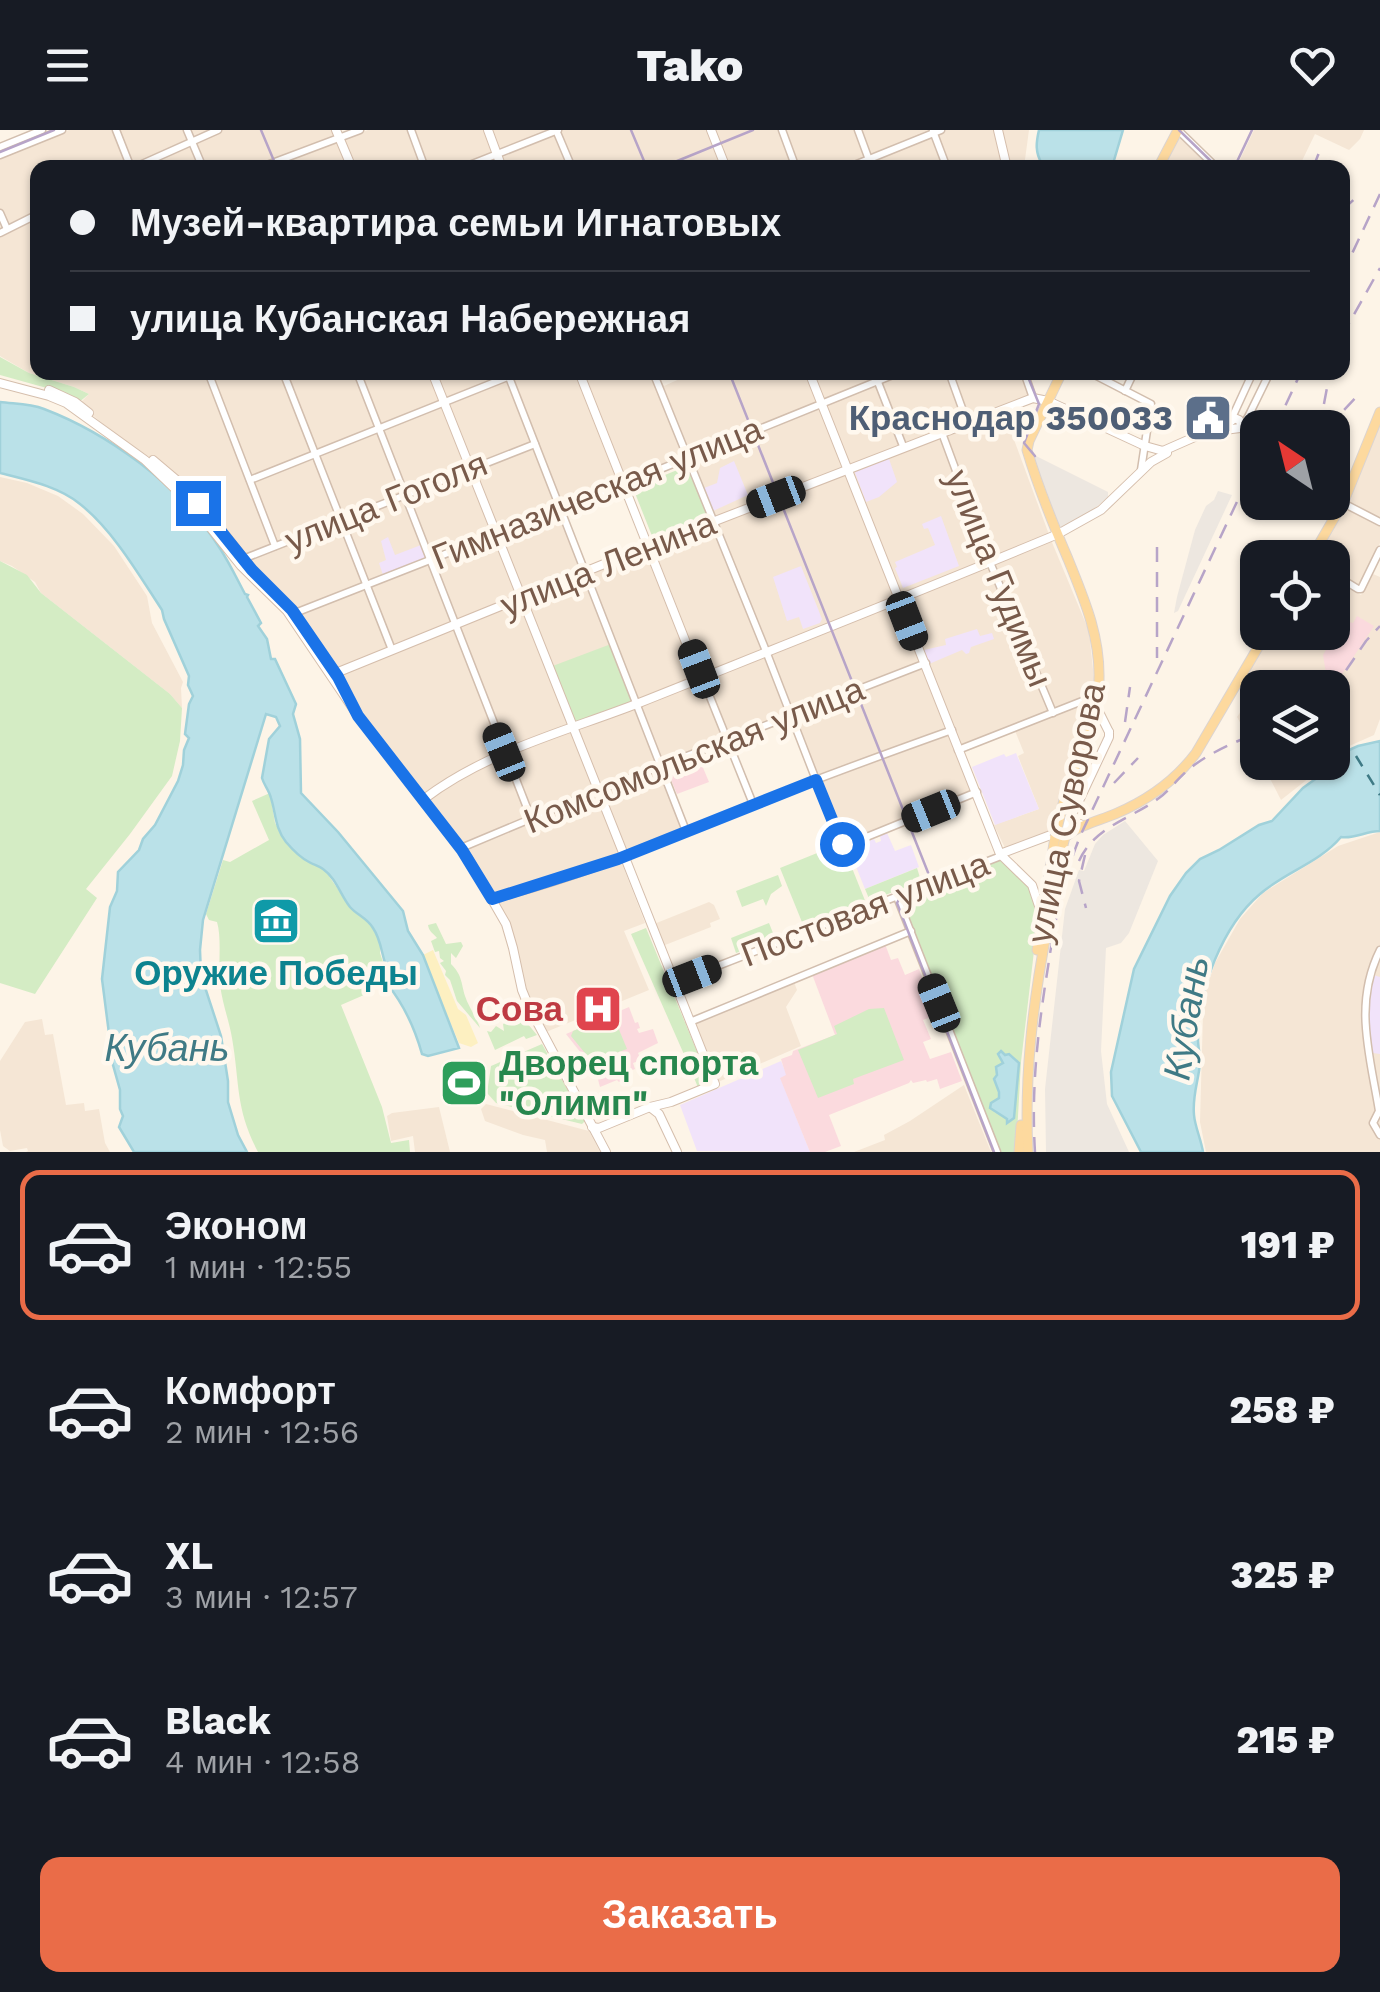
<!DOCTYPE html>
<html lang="ru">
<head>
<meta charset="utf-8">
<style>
	body { margin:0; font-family:"Work Sans",sans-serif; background:#242831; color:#f1f3f6; height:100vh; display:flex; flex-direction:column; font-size:38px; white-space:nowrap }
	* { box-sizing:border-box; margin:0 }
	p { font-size:32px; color:#9ea1a6 }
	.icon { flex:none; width:55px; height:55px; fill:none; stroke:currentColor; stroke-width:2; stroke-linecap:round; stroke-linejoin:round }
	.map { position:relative; height:1022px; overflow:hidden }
	.sheet { display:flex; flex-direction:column; background:#171b24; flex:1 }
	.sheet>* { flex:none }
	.guide { position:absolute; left:30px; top:30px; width:1320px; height:220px; border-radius:20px; box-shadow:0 2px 8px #0004; display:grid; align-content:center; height:220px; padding:0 40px; background:#171b24 }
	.needle { width:65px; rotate:325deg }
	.fabs { position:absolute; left:1240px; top:280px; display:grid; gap:20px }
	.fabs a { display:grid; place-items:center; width:110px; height:110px; border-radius:20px; background:#171b24; box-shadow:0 2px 8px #0004; font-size:50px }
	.end { position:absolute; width:45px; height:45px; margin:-22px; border:12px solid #1a73e8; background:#fff; box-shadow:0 0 0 5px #fff }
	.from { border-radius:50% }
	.car { position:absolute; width:30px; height:60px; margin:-30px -15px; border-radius:12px; box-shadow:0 0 8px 2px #0007; background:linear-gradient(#222 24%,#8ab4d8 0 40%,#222 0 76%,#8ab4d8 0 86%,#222 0) }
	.guide b { display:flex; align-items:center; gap:35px; height:95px; font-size:38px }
	.guide b+b { border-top:2px solid #363941 }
	.guide i { width:25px; height:25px; background:#f1f3f6 }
	ul { padding:18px 0 0; list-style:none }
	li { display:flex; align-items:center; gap:30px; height:150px; margin:0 20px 15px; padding:0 20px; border:5px solid transparent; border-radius:20px }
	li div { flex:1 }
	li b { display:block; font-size:38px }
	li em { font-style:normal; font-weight:800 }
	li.on { border-color:#ea6c48 }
	li>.icon { width:90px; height:90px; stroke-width:1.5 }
	.button { display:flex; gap:20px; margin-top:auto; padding:20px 40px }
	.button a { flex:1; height:115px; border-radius:20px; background:#ea6c48; color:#fff; font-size:40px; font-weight:800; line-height:115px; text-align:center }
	header { display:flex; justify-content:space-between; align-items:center; height:130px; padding:0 40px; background:#171b24; font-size:45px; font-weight:800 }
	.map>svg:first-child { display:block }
</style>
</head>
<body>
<header><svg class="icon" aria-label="menu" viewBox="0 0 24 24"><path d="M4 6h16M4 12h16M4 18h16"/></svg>Tako<svg class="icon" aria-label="heart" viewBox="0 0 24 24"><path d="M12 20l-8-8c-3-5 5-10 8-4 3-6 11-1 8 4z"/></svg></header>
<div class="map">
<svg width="1380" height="1022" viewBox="0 0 1380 1022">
	<rect width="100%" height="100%" fill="#fdf4e7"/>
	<g fill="#f5e6d5" fill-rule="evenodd">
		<path d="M69 0H333L338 11 368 0H930L945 37 38 38V242H657L664 256 695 242 1022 243 1031 266 1002 277 1051 410 1089 501 1094 549 1092 565 1076 573 1090 579 1051 700 1005 718 994 695 1039 679 1018 626 1024 623 1013 596 955 619 971 661 844 712 793 582 659 635 685 701 619 726 645 793 624 801 649 860 546 902 527 865 517 815 509 793 465 720 380 608 351 573 333 538 302 490 245 430 337 390 336 388 277 412 254 352 311 330 315 331 313 325 249 351 273 415 243 427 163 336 114 303 79 274 89 264 74 257 29 243 0 226V28ZM691 324 717 393 584 444 559 377Z"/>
		<path d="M946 0H997L1005 37H949L937 4Z"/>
		<path d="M1000 0H1029L1024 37H1009Z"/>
		<path d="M1254 0H1364L1360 9 1349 20 1315 4 1299 37 1236 38Z"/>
		<path d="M1180 8 1184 10 1212 38H1164L1177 10Z"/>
		<path d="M1380 290V413L1359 456 1333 440 1332 428H1314Z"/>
		<path d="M0 347 27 353 58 366 83 384 114 416 147 466 152 493 183 552 181 558 182 578 170 564 41 463 35 452 12 436 0 431Z"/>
		<path d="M1373 444 1380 447V589L1374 605 1347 617 1333 629 1332 558H1258L1257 623 1237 587 1250 568 1248 550 1246 547 1271 503 1332 502 1333 449 1361 465Z"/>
		<path d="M1262 633H1328L1281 670Z"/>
		<path d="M1380 702V1022H1206L1200 992 1203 884 1205 863 1215 833 1240 789 1263 763 1338 716Z"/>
		<path d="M709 772 714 775 720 789 710 793 711 797 660 817 654 794Z"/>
		<path d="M794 852 797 860 786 877 801 916 718 952 694 892Z"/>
		<path d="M42 889 45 905 53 904 66 975 84 973 85 981 99 979 105 1013 110 1022H26L28 1021 27 1018 10 1021 3 1016 0 1000V931L25 892Z"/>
		<path d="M964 955 991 1022H854L885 1010 884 1005 910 991Z"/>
		<path d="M486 974 589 1001 600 1022H547L545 1010 523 1005 485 991 481 979Z"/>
		<path d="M439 977 450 1022H415L413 1006 391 1011 387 986 392 983Z"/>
	</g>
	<g fill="#ede7e0">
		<path d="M1032 325H1034L1108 362V367L1088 384 1059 398Z"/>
		<path d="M1218 361 1232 365 1178 481 1174 483 1177 467 1195 400 1206 376 1214 370Z"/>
		<path d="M1125 691 1158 731 1129 803 1121 813 1106 818 1101 921 1107 974 1129 1022H1046L1045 959 1065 779 1079 740 1084 741 1095 714 1103 705Z"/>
	</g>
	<g fill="#f1e3fa">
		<path d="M888 326 897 352 879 367 866 372 854 340Z"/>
		<path d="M734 331 748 365 713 381 704 358 717 353 720 338Z"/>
		<path d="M941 386 959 436 903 458 895 438 897 437 895 432 935 415 928 398 924 399 922 394Z"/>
		<path d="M388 407 395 425 421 415 426 428 383 445 379 433 386 430 381 411Z"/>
		<path d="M801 436 822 489 820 493 803 499 799 487 787 491 773 447Z"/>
		<path d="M977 499 980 506 992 503 994 509 971 517 969 523 966 524 962 520 929 534 924 520 946 515 945 509Z"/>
		<path d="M1016 623 1039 679 995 695 972 637 1004 624 1006 627Z"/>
		<path d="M887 703 895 721 911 715 919 737 865 759 849 719 874 709 876 713 881 711 880 706Z"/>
		<path d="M1373 845 1380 847V924L1373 923 1365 886Z"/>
		<path d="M781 931 787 945 781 949 810 1022 697 1021 680 975Z"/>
	</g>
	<g fill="#fbdade">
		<path d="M1357 486 1374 496 1336 553 1326 543 1323 525 1330 513 1341 505 1349 492 1353 493Z"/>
		<path d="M696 627 699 634 701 633 709 652 677 664 666 638Z"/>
		<path d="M885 814 891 830 898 828 905 845 919 839 936 885 923 890 931 909 923 912 930 929 951 922 962 951 940 959 937 949 927 952 926 950 913 953 911 950 909 953 829 985 841 1016 825 1022H810L780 948 786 945 781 929 792 925 793 921 835 905 812 844Z"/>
		<path d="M629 877 635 893 638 892 640 898 637 899 639 903 653 899 658 913 638 923 641 930 633 933 635 939 623 944 625 950 619 952 617 950 600 957 596 942 566 904Z"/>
	</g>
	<g fill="#d4ecc4" fill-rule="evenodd">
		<path d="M0 227 29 243 74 257 89 264 78 273 61 262 0 245Z"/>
		<path d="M687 336 709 390 654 411 633 358Z"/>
		<path d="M0 431 27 445 41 463 170 564 182 578 180 611 172 646 130 704 86 759 97 768 35 864 0 853Z"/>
		<path d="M611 514 632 571 573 594 550 537Z"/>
		<path d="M270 663 275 693 288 715 307 731 324 739 349 775 371 795 380 813V823L385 838 374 846 362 843 359 850 364 865 341 875 382 977 391 1013 409 1010 410 1022H258C235 978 240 954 232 908 229 890 222 873 220 854 218 835 222 809 217 792L209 790 206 784 223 730 230 732 269 710 252 671Z"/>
		<path d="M837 715 846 723 866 773 804 797 780 738Z"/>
		<path d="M998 730 1002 731 1026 753 1033 763 1038 787 1021 932 1016 1022H1000L902 774 904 767ZM1009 926 1019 934 998 983 994 982 993 972 998 971 999 962 994 949 997 945 1000 934 1002 935Z"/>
		<path d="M917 738 921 751 870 771 865 759Z"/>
		<path d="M778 745 782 756 771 764 766 776 763 769 742 777 736 761Z"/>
		<path d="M436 793 446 814 461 812 463 816 456 828 451 823V834C462 845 461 852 465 866 468 876 477 888 480 898L457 871 450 850 445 845 446 841 440 833 444 831 440 828 439 821 435 822 431 811 437 808C433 803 429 802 428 795Z"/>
		<path d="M769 793 775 808 736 823 731 808Z"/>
		<path d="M646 798 710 953 696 958 697 955 690 938 631 804Z"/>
		<path d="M884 878 904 930 853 949 854 954 818 968 798 920 837 904 834 896 869 879Z"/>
		<path d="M520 883 525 885 527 893 537 905 526 909 524 906 495 920 487 901 491 902 496 896 504 901 503 894Z"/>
		<path d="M613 885 627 919 616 923 619 931 598 939 571 906 573 901Z"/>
		<path d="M542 914 585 991 582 994 496 973 487 963 491 936Z"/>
	</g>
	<path fill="#fdf0c1" d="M433 820 458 879 466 885 478 913 471 917 459 913 423 828V825Z"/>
	<g fill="#bae1e8" stroke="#a0d1da" stroke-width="2.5">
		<path d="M1039 0H1123L1112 37 1054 38 1042 34C1035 22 1036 13 1039 0Z"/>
		<path d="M0 272C14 274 29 273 44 279 107 303 179 354 219 417 229 432 237 449 245 464L248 465 247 467 261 493 258 496 267 509 271 529H275L296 574 293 584 300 609 301 663 338 702 403 781 408 801 423 825 459 918 428 926 422 924C415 899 404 875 388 855V851L392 848C380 830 384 814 373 798 367 788 357 785 350 777 341 766 336 748 323 739 319 736 314 735 309 732 301 728 292 719 286 712 275 698 276 684 271 668 269 660 264 655 262 648L269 609 280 596 276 587 266 584 203 790 200 820 201 845 221 906 228 951V972L238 1005 247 1022H134L119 997 123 986 120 979V960L113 935 102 849 110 777 117 761 118 742 139 720 143 709 155 695 178 651 183 635 184 620 189 608 185 604 189 574 193 566 188 555 189 546 164 489 162 480C139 445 113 400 80 374 58 356 27 350 0 343Z"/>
		<path d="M1380 611V701C1366 701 1355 709 1341 707 1319 733 1285 742 1260 764 1223 795 1197 861 1198 909 1198 917 1200 924 1200 932 1199 950 1192 965 1194 985 1195 997 1201 1009 1203 1022H1141L1112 966 1111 942 1134 839 1170 766 1186 743 1200 729 1219 720 1259 695 1272 691 1303 658 1332 637 1338 625 1358 616Z"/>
		<path d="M1001 921 1005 925 1009 924 1019 933 1014 988 1007 993V989L990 978 991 973 999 968V962L994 949 997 945 996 937 1003 933 998 924Z"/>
	</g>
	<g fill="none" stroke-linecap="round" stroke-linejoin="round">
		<path stroke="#3f7a85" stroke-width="2.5" stroke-dasharray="12 10" stroke-linecap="butt" d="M1356 626 1380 665"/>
		<g stroke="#d2beae" stroke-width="9">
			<g id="tertiary">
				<path d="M116 0 131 38"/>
				<path d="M187 0 203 38"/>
				<path d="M411 0 425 38"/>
				<path d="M556 0 572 38"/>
				<path d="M782 0 796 38"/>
				<path d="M858 0 872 38"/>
				<path d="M1178 0 1217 38"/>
				<path d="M933 1 947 38"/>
				<path d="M0 17 42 0"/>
				<path d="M0 25 62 0"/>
				<path d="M133 38 218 0"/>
				<path d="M259 38 360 0"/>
				<path d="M462 38 558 0"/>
				<path d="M847 38 941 0"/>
				<path d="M0 83 7 99"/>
				<path d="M0 103 38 84"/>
				<path d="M208 242 275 416"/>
				<path d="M283 242 392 520"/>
				<path d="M357 242 531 688"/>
				<path d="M507 242 686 701"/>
				<path d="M653 242 764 516 842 717 977 662"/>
				<path d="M874 242 903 316"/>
				<path d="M949 242 967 292"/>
				<path d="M1024 242 1033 268"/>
				<path d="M1089 242 1151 274 1141 340"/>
				<path d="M1125 261 1134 242"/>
				<path d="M1231 290 1253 242"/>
				<path d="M1242 296 1248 287 1270 242"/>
				<path d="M942 303 989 430 1053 583"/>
				<path d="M250 350 520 242"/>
				<path d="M1341 372 1380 392"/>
				<path d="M243 429 535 314"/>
				<path d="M1332 443 1358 459H1361L1380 420"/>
				<path d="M295 483 626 353 900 242"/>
				<path d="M702 547 753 674"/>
				<path d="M958 620 1095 566"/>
				<path d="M461 718 597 661 926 533"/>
				<path d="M897 767 997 1022"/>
				<path d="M492 769C579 748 661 712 744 678 813 650 882 625 952 600"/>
				<path d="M1380 820C1353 874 1370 925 1379 981L1373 993 1380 1005"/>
				<path d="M674 853 1001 726"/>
				<path d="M690 892 911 801"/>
			</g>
		</g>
		<g stroke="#d5beac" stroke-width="10">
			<g id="secondary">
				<path d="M336 0 352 38"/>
				<path d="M488 0 502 38"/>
				<path d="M711 0 726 38"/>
				<path d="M998 0 1007 38"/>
				<path d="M432 242 715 954 671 972 650 977 599 998 592 997"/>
				<path d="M579 242 700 548"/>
				<path d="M809 242 1000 724 1032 755 1041 782"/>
				<path d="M0 253 49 266 66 273 145 330 194 377 241 436 287 481 358 586 468 728 506 794 513 818 522 860 529 877 606 1022"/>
				<path d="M49 260 75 272 89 283"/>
				<path d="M1216 301 1240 298 1241 293 1239 290 1234 288 1231 291"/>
				<path d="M153 330 179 352 208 383 257 445"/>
				<path d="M331 545 609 432 1033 268 1048 271 1145 316 1163 321 1231 291"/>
				<path d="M1096 576 1109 602"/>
				<path d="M424 669C487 621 567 601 639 573 779 517 919 462 1058 404L1101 380 1151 332 1167 323"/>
				<path d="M1062 700 1077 675 1109 607V602"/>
				<path d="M1000 724 1080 694"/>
				<path d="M650 977 659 984 677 1022"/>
			</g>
		</g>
		<g stroke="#dcd4d0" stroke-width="11">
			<g id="primary">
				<path d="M1158 38 1178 0"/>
				<path d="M1062 242 1029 311 1027 320C1038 357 1053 394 1068 429 1084 469 1100 505 1099 549 1099 572 1092 594 1085 617"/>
				<path d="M1311 428 1344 371 1380 282"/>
				<path d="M1037 820 1055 707"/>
				<path d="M1019 1022 1021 995"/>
				<path d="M1028 1022C1024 946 1033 873 1047 799 1053 768 1057 737 1065 707 1079 695 1098 691 1115 684 1146 671 1175 651 1196 623L1267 502"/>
			</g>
		</g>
		<use href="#tertiary" stroke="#fff" stroke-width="6"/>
		<use href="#secondary" stroke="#fff" stroke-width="8"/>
		<use href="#primary" stroke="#fdd99e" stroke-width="9"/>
		<g stroke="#b7a4c8" stroke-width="2.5">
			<path d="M261 0 277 38"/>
			<path d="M631 0 647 38"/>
			<path d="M1179 0 1218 38"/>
			<path d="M0 22 54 0"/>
			<path d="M660 38 753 0"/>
			<path d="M1234 38 1252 0"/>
			<path d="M729 242 929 745 926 753 902 764 897 773 994 1022"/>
			<path d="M1026 242 1039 274 1024 313 1035 326"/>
		</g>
		<g stroke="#b7a4c8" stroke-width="2.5" stroke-dasharray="15 10" stroke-linecap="butt">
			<path d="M1313 38 1322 15"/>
			<path d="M1342 80 1357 67"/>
			<path d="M1342 145 1380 64"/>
			<path d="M1342 206 1380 138"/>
			<path d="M1275 298 1301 242"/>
			<path d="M1317 298 1323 279 1330 242"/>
			<path d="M1327 298 1361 262"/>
			<path d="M1157 417V528"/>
			<path d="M1332 561 1366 511 1380 496"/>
			<path d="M1125 592 1130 557"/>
			<path d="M1114 653 1138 628"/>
			<path d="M1085 725 1079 751 1086 778"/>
			<path d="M1079 731C1095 696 1131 689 1159 668 1170 660 1177 649 1188 640 1208 623 1234 613 1258 602"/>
			<path d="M1035 1022C1031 959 1038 898 1048 837 1055 790 1063 746 1082 702L1258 327"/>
		</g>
		<g stroke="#dcd4d0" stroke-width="11" stroke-linecap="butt">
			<path id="primary-bridge" d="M1055 707 1064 670 1082 615"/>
		</g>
		<use href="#primary-bridge" stroke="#fdd99e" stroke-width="9"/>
	</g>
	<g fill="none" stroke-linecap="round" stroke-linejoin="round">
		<path stroke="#1a73e8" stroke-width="12" d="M198 373 252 440 292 480 338 547 358 586 462 720 492 769 618 729 816 650 842 714"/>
	</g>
	<defs>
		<g id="civic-square" transform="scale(2.5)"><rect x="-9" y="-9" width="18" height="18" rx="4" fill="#5c6f8a" stroke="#fff8ee"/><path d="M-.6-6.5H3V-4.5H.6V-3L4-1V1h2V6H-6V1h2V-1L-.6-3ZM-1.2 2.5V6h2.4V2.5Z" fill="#fff"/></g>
		<g id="museum-square" transform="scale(2.5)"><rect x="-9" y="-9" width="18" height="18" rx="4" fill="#0f9aa8" stroke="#fff8ee"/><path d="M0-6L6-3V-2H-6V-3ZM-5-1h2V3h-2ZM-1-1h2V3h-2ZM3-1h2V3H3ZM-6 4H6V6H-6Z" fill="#fff"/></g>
		<g id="hospital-square" transform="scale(2.5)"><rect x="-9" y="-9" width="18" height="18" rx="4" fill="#e0444e" stroke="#fff8ee"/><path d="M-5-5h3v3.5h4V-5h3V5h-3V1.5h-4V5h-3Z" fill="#fff"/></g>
		<g id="stadium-square" transform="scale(2.5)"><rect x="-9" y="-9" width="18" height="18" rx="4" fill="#2e9e5b" stroke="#fff8ee"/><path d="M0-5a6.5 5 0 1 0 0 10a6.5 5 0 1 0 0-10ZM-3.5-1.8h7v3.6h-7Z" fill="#fff"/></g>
	</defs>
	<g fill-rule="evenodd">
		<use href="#civic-square" x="1208" y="288"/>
		<use href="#museum-square" x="276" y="791"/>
		<use href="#hospital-square" x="598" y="879"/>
		<use href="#stadium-square" x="464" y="953"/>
	</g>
	<g text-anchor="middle" stroke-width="9" stroke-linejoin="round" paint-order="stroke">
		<g font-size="35" font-weight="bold" fill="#4e5e75" stroke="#fff8ee" text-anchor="end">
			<text x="1173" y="300">Краснодар 350033</text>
		</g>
		<g font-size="35" fill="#785a4a" stroke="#fff8ee">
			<text transform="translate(597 363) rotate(-22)" y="12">Гимназическая улица</text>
			<text transform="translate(386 372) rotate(-22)" y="12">улица Гоголя</text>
			<text transform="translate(608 434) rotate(-22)" y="12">улица Ленина</text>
			<text transform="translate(999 448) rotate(68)" y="12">улица Гудимы</text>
			<text transform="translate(694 625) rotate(-22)" y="12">Комсомольская улица</text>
			<text transform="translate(1066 683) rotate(-78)" y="12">улица Суворова</text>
			<text transform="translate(865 779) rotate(-21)" y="12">Постовая улица</text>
		</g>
		<g font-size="35" font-weight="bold" fill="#0d838f" stroke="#fff8ee">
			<text x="276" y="855">Оружие Победы</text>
		</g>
		<g font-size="35" font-weight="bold" fill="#be3a42" stroke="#fff8ee" text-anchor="end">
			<text x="563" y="891">Сова</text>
		</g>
		<g font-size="35" font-weight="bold" fill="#27864d" stroke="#fff8ee" text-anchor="start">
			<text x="499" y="945">Дворец спорта<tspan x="499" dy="40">"Олимп"</tspan></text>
		</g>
		<g font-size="38" font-style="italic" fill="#3f7a85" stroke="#fff8ee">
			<text transform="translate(1186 888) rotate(-81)" y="13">Кубань</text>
			<text x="167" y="931">Кубань</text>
		</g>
	</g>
</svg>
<div class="fabs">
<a><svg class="needle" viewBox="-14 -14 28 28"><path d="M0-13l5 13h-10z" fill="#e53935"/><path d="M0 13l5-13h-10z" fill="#9ea1a6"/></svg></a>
<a><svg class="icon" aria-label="locate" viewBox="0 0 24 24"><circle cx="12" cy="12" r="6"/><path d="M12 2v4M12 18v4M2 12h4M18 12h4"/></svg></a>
<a><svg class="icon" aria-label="layers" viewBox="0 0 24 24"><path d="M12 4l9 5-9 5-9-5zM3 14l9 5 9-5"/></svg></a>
</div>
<i class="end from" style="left:842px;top:714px"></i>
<i class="end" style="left:198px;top:373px"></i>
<i class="car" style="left:776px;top:367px;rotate:249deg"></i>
<i class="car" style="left:907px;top:491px;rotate:159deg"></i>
<i class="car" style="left:699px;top:539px;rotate:339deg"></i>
<i class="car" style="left:504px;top:622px;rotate:338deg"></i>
<i class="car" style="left:931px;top:681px;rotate:248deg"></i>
<i class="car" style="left:692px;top:846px;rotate:69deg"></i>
<i class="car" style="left:939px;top:873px;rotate:338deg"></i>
<div class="guide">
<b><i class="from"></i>Музей-квартира семьи Игнатовых</b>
<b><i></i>улица Кубанская Набережная</b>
</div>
</div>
<section class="sheet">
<ul>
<li class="on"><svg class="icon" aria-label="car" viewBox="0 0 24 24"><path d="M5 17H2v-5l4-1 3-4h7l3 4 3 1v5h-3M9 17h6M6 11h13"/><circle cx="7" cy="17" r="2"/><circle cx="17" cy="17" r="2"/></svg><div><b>Эконом</b><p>1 мин · 12:55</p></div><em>191 ₽</em></li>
<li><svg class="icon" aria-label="car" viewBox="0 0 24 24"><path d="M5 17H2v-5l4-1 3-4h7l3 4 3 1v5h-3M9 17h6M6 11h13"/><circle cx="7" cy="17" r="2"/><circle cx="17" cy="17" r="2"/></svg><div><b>Комфорт</b><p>2 мин · 12:56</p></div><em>258 ₽</em></li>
<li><svg class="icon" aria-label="car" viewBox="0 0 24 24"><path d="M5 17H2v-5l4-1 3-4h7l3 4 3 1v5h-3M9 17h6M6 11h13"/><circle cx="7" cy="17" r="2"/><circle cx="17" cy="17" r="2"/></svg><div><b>XL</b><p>3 мин · 12:57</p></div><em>325 ₽</em></li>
<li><svg class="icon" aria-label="car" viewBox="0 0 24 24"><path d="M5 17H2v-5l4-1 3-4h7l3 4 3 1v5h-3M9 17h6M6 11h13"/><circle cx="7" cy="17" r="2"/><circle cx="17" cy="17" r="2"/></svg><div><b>Black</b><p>4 мин · 12:58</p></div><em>215 ₽</em></li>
</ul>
<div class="button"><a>Заказать</a></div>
</section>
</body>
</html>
